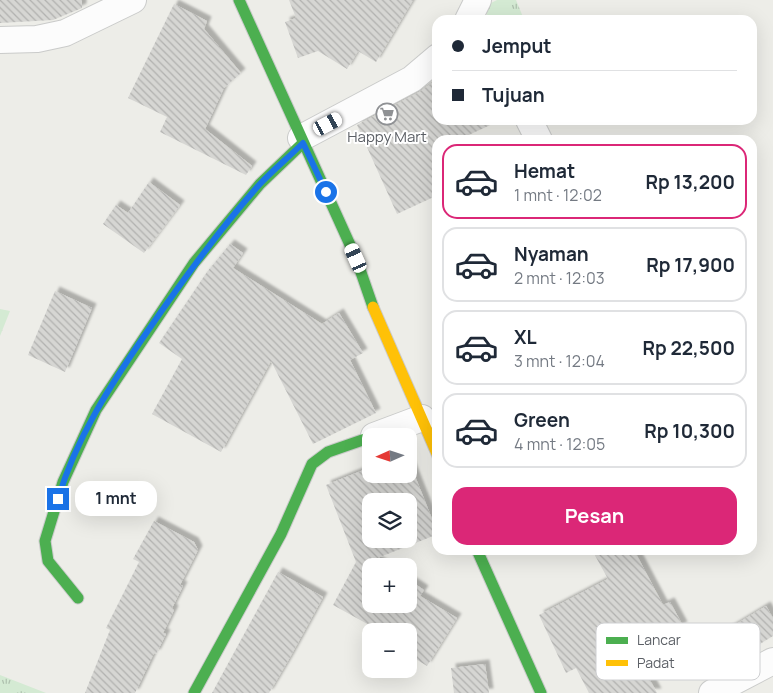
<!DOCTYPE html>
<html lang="id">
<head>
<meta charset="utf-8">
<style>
	body { margin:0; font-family:Manrope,sans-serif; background:#f2f2f3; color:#1f2937; height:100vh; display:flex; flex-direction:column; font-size:19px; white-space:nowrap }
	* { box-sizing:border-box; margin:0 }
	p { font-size:16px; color:#747a83 }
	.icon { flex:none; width:28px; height:28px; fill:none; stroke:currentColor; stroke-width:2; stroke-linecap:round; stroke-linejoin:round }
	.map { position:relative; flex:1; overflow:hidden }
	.panel { position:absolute; left:432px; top:135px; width:325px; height:420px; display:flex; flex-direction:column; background:#fff; border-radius:15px; box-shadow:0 5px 20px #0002 }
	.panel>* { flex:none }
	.top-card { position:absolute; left:432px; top:15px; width:325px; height:110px; border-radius:15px; box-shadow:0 5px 20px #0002; display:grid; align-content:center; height:110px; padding:0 20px; background:#fff }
	.needle { width:32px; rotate:267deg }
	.fabs { position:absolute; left:362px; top:428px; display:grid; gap:10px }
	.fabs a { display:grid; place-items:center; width:55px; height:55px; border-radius:10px; background:#fff; box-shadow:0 5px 20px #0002; font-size:25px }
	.end { position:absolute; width:22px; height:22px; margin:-11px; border:6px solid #1a73e8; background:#fff; box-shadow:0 0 0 2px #fff }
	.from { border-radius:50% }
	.bubble { position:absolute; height:35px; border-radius:15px; background:#fff; box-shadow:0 5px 20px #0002; font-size:16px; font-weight:700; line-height:35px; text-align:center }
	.car { position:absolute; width:15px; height:30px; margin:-15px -8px; border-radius:6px; box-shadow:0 0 4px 1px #0007; background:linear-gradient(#fff 24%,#345 0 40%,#fff 0 76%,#345 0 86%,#fff 0) }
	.top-card b { display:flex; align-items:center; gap:18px; height:48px; font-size:19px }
	.top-card b+b { border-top:1px solid #e0e1e3 }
	.top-card i { width:12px; height:12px; background:#1f2937 }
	ul { padding:9px 0 0; list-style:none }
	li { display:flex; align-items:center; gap:15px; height:75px; margin:0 10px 8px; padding:0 10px; border:2px solid #e0e1e3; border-radius:15px }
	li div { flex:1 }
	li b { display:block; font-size:19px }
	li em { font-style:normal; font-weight:700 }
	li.active { border-color:#db2777 }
	li>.icon { width:45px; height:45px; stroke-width:1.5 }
	.primary-button { display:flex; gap:10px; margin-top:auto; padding:10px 20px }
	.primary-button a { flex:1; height:58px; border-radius:15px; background:#db2777; color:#fff; font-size:20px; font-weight:700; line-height:58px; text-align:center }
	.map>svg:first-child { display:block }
</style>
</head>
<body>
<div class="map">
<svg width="773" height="693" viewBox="0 0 773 693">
	<defs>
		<pattern id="grass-tufts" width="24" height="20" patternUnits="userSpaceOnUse" patternTransform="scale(1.25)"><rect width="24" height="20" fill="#d4ead3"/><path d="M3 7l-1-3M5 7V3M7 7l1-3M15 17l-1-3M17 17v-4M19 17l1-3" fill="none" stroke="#afc1af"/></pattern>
		<pattern id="building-back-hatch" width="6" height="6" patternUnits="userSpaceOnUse" patternTransform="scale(1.25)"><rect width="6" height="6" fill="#d6d6d3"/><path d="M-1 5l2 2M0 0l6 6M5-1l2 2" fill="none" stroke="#b1b1af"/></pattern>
		<filter id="shadow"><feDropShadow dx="4.5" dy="-4.5" stdDeviation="1" flood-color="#0004"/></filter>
	</defs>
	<rect width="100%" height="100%" fill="#edede8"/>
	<g fill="url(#grass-tufts)">
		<path d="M497 0H516L523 17 517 20H490L483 7Z"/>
		<path d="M0 309 10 311 0 336Z"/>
		<path d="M0 675 46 693H0Z"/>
	</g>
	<g fill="url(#building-back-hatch)" fill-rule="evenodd" filter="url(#shadow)">
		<path d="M0 0H82V8L53 20 0 23Z"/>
		<path d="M289 0H413L376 62 358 51 347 69 318 51 298 58 285 22 296 18Z"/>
		<path d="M174 4 207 21 204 29 241 73 224 88 205 129 252 166 246 175 160 132 167 117 128 98Z"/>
		<path d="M438 79V120H501L458 140H438V195L397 214 357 125 419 92Z"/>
		<path d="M149 182 180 205 144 253 103 224 116 205 128 213Z"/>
		<path d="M230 244 243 253 233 268 322 324 339 313 363 353 350 360 376 413 313 444 271 361 221 452 152 414 182 359 159 343 207 272Z"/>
		<path d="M55 291 92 308 65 372 28 355Z"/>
		<path d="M409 461 438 534 375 559 387 566H371V604H409V580L424 590 420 596 457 618 427 666 409 655V631H380L333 605 356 562 326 485 371 467V474H407L409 478ZM371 501H409V539H371Z"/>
		<path d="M154 521 194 542 198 550 180 585 183 586 172 608 174 610 163 633 166 634 156 654 154 653 135 693H85L110 630 106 628 139 562 133 559Z"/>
		<path d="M592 550H634L663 605 670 602 683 626 635 652 657 693H589L576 668 566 673 539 615 608 579Z"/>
		<path d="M278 572 323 597 289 659 269 693H212Z"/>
		<path d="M766 606 773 618V636L740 656 725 631Z"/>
		<path d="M485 664 489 693H454L451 668Z"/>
	</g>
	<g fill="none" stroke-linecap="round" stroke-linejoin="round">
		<g stroke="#cacbca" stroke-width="28">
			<g id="street">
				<path d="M468 20 478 0"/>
				<path d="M0 40 37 39 65 33 133 0"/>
				<path d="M529 120 539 140"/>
				<path d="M301 138 412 79 438 57"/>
				<path d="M374 436 422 418"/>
				<path d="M712 693 773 661"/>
			</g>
		</g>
		<g stroke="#cbcbcb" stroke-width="13">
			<g id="fast">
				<path d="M239 0 356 258 373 307"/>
				<path d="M477 550 541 693"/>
				<path d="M78 598 48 561 45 541 63 482 96 410 194 263 260 184 303 143"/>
				<path d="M194 693 281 534 312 464 328 452 371 437"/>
			</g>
		</g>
		<g stroke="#cbcbcb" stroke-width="13">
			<path id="slow" d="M373 307 438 456"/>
		</g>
		<use href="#street" stroke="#fcfcfc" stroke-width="26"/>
		<use href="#fast" stroke="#4caf50" stroke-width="11"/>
		<use href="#slow" stroke="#ffc107" stroke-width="11"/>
	</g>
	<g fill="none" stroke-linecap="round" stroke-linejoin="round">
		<path stroke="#1a73e8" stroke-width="6" d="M58 499C76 438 111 384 147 332 182 281 218 231 259 185 273 170 289 157 303 143L326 192"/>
	</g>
	<defs>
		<g id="supermarket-ring" transform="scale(1.125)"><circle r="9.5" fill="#fff" stroke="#8f9194" stroke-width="1.5"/><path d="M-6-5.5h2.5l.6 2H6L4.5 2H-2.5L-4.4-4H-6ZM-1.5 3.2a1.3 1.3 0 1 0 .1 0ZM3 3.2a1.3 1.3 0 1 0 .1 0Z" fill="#8f9194"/></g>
	</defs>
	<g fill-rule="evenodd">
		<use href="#supermarket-ring" x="387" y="114"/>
	</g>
	<g text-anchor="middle" stroke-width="4" stroke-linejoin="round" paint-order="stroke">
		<g font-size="15" fill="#5c6066" stroke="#fff">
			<text x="387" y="142">Happy Mart</text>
		</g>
	</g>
	<rect x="596" y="623" width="164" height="57" rx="8" fill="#fff" stroke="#cecfd1" stroke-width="1"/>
	<rect x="606" y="637" width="22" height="7" fill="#4caf50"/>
	<rect x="606" y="660" width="22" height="6" fill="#ffc107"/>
	<g font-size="14" fill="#5c6066">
		<text x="637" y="645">Lancar</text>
		<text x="637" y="668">Padat</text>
	</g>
</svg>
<div class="fabs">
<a><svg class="needle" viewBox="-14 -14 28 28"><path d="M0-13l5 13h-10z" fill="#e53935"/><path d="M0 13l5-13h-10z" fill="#747a83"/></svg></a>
<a><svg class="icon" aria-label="layers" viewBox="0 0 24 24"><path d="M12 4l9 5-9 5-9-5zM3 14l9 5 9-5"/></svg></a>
<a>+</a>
<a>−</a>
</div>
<i class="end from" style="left:326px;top:192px"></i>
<i class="end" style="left:58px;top:499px"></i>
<div class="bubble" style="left:75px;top:481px;width:82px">1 mnt</div>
<i class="car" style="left:328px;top:124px;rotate:62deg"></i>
<i class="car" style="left:356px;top:258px;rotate:336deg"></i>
<div class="top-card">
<b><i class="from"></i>Jemput</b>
<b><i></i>Tujuan</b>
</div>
<section class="panel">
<ul>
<li class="active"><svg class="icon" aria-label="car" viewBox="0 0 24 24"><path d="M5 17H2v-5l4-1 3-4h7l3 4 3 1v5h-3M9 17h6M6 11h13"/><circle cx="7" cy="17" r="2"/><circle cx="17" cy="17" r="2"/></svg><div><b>Hemat</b><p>1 mnt · 12:02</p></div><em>Rp 13,200</em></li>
<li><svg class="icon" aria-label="car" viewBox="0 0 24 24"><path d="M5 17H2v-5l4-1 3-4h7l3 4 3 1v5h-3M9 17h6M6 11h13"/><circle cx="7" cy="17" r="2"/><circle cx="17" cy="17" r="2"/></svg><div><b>Nyaman</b><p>2 mnt · 12:03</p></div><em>Rp 17,900</em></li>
<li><svg class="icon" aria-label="car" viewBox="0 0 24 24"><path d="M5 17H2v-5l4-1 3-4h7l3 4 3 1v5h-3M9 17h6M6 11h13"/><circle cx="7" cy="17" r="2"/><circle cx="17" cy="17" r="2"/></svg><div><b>XL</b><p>3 mnt · 12:04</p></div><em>Rp 22,500</em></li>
<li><svg class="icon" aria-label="car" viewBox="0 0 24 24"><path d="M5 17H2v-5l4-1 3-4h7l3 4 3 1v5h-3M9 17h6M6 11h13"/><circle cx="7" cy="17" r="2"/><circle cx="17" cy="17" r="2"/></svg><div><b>Green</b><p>4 mnt · 12:05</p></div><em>Rp 10,300</em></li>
</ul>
<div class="primary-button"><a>Pesan</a></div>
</section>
</div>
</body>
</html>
